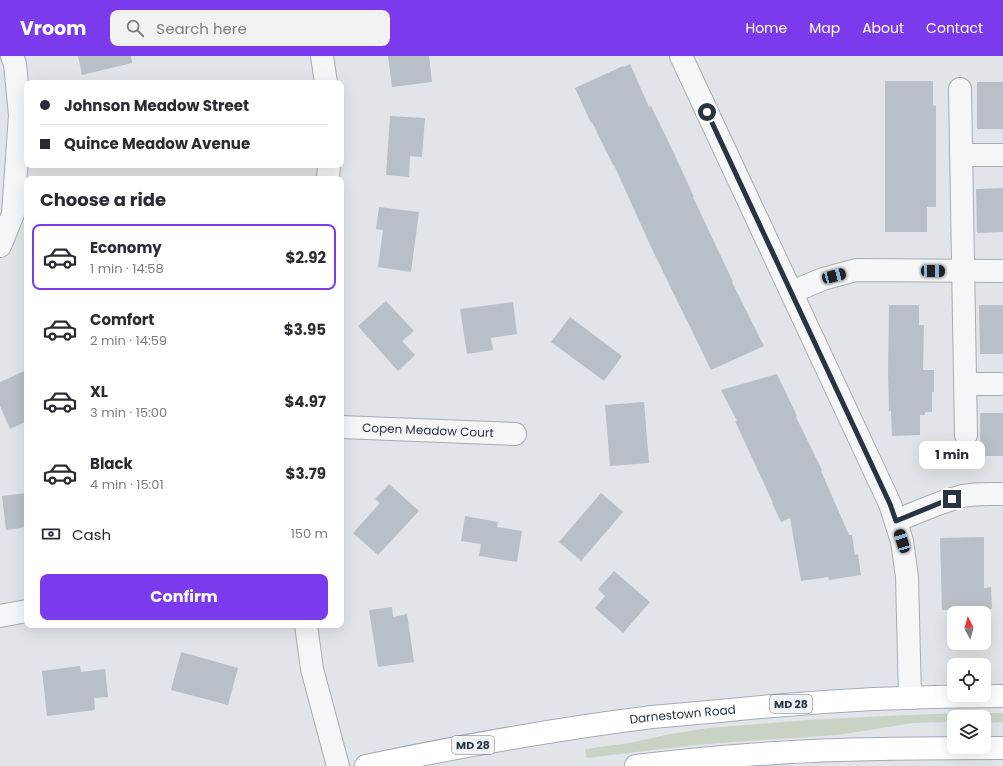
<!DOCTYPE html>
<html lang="en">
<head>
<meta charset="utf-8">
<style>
	body { margin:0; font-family:Poppins,sans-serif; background:#f2f2f3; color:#2b2b33; height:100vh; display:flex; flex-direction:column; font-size:15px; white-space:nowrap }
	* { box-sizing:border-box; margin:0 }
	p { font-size:13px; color:#7c7c81 }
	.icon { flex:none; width:22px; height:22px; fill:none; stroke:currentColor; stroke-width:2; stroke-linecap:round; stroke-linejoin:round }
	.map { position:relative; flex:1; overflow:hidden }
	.side { position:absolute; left:24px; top:120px; width:320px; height:452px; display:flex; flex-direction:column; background:#fff; border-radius:8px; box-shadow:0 4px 16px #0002 }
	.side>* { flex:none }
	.guide { position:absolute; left:24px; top:24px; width:320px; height:88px; border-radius:8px; box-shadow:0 4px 16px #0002; display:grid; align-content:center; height:88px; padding:0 16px; background:#fff }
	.needle { width:26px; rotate:354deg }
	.controls { position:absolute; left:947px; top:550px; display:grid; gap:8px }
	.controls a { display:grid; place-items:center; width:44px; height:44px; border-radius:8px; background:#fff; box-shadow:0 4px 16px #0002; font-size:20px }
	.end { position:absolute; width:18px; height:18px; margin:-9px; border:5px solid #2a3441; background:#fff; box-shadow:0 0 0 2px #fff }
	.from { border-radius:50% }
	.bubble { position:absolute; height:28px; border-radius:8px; background:#fff; box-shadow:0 4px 16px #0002; font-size:13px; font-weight:700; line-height:28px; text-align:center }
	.car { position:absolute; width:12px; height:24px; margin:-12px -6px; border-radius:5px; box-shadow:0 0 3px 1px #0007; background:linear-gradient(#222 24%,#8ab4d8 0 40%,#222 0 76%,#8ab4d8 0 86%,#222 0) }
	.guide b { display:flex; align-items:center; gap:14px; height:38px; font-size:15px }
	.guide b+b { border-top:1px solid #e1e1e2 }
	.guide i { width:10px; height:10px; background:#2b2b33 }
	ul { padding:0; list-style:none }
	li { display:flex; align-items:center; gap:12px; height:66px; margin:0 8px 6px; padding:0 8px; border:2px solid transparent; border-radius:8px }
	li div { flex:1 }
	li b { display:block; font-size:15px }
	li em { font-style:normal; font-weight:700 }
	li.selected { border-color:#7c3aed }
	li>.icon { width:36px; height:36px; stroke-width:1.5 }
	h2 { padding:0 16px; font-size:18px; line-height:48px }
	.pay { display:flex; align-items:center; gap:10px; height:44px; padding:0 16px; font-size:15px }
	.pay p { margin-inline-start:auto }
	.primary-button { display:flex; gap:8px; margin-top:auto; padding:8px 16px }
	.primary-button a { flex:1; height:46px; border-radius:8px; background:#7c3aed; color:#fff; font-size:16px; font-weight:700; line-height:46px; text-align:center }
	header { display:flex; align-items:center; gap:24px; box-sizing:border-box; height:56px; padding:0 20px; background:#7c3aed; color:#fff }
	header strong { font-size:19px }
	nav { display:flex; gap:22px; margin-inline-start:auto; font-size:14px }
	.search { width:280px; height:36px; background:#f2f2f3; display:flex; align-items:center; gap:10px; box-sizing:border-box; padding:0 14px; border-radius:8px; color:#7c7c81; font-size:15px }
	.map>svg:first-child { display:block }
</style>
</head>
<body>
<header>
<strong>Vroom</strong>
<div class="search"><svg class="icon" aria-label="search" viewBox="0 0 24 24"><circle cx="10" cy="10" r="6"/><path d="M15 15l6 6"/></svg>Search here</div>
<nav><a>Home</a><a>Map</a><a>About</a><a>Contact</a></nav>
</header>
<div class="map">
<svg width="1003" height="710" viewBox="0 0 1003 710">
	<rect width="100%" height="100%" fill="#e1e5e9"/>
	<path fill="#c8d3c3" d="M961 657H1003V666L984 667V661H954V666L913 667 838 679 748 685 695 689 628 697 587 702 585 693 630 687 665 679 708 672 807 664 886 660Z"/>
	<g fill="#b9bfc6">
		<path d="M78 0H131L132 7 82 19Z"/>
		<path d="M388 0H429L432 26 392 31Z"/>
		<path d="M630 8 649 51 651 50 671 91 694 141H693L733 226H732L764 290 711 314 651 191 614 109H613L592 66 591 67 575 32 623 10 624 11Z"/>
		<path d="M885 25H933V49L936 50V151H927V176H885Z"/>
		<rect x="977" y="26" width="26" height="47"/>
		<path d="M390 60 425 62 422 101 410 100 409 121 386 119Z"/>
		<path d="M1003 132V176L977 177 976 133Z"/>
		<path d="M379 151 419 156 411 216 378 211 383 174 376 173Z"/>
		<path d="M386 245 414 275 402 285 415 299 398 315 358 270Z"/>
		<path d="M513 246 517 278 491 282 493 294 467 298 460 253Z"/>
		<path d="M889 249H919V269H924L923 314H934V336H932V356H925V359H920V379L892 380 891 355H889L888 315Z"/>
		<path d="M979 249H1003V298H980Z"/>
		<path d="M570 261 622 300 604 325 551 286Z"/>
		<path d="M27 314V365L10 373 0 350V326Z"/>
		<path d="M777 318 797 360 796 361 822 414 821 415 849 479H852L855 499 858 498 861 519 829 524 828 521 801 525 790 462 781 466 772 447H773L735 365H737L721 334Z"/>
		<path d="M644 346 649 407 610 410 605 349Z"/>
		<rect x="980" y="357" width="23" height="43"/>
		<path d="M389 428 419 455 378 499 353 477 380 447 375 443Z"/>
		<path d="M27 437V471L6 474 2 440Z"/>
		<path d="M601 437 623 456 581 505 559 486Z"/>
		<path d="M465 460 498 466 497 471 522 475 517 506 479 500 481 488 461 485Z"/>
		<path d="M984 481V532L991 531 992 553 942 554 940 482Z"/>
		<path d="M614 515 650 546 623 577 595 552 605 540 598 533Z"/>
		<path d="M392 551 393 561 407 558 414 606 378 611 369 554Z"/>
		<path d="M181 596 238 612 228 649 171 634Z"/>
		<path d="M80 610 81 616 105 613 108 641 94 642 95 654 47 660 42 615Z"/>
	</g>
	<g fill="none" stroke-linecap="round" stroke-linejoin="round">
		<g stroke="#a6acb3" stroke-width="24">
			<g id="minor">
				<path d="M322 0 326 27"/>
				<path d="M681 0 890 448 902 485 907 521 910 642"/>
				<path d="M960 33 966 379"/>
				<path d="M961 99H1003"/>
				<path d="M328 123 329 109"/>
				<path d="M0 190 13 158 20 59 15 8 12 0"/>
				<path d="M792 236 823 223 856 214 1003 215"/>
				<path d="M966 328H1003"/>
				<path id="s1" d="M341 371 515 378"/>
				<path d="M896 465C918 456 939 446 963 440 976 437 990 438 1003 438"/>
				<path d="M0 560 27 555"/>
				<path d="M306 569 312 613 338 710"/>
			</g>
		</g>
		<g stroke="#a1abb5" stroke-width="24">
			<g id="primary">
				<path id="s2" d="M366 710C461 690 556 673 652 661 675 659 697 657 720 655 814 645 908 640 1003 640"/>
				<path d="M636 710C717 700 799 694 881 693 922 692 962 692 1003 692"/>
			</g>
		</g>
		<use href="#minor" stroke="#f4f6f8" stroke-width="22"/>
		<use href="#primary" stroke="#fff" stroke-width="22"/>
	</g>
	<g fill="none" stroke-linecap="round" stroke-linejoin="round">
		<path stroke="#2a3441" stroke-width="5" d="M707 56 890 448 896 465 940 447 952 443"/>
	</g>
	<g text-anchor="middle" stroke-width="4" stroke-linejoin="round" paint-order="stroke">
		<g fill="#f1f4f7" stroke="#666e78" stroke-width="1">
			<rect x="770" y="639" width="42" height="18" rx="3"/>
			<rect x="452" y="680" width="42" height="18" rx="3"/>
		</g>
		<g font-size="11" font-weight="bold" fill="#2a3441">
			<text x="791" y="652">MD 28</text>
			<text x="473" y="693">MD 28</text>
		</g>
		<g font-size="12" fill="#2a3441" stroke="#f1f4f7">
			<text dy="4" stroke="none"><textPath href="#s1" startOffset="87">Copen Meadow Court</textPath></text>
			<text dy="4" stroke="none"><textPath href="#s2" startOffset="321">Darnestown Road</textPath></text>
		</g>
	</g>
</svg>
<div class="controls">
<a><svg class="needle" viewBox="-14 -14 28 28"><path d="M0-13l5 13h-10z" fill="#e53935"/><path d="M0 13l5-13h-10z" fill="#7c7c81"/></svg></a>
<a><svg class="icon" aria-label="locate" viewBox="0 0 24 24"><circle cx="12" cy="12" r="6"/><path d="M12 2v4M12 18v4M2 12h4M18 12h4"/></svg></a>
<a><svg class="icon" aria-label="layers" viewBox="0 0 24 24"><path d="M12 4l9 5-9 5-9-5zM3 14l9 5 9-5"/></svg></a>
</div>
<i class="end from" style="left:707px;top:56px"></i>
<i class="end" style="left:952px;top:443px"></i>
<div class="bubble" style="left:919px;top:385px;width:66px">1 min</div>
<i class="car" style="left:933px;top:215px;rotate:91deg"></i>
<i class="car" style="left:834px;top:220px;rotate:75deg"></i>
<i class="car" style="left:902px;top:485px;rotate:343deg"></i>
<div class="guide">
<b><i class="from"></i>Johnson Meadow Street</b>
<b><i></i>Quince Meadow Avenue</b>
</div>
<section class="side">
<h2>Choose a ride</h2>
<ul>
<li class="selected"><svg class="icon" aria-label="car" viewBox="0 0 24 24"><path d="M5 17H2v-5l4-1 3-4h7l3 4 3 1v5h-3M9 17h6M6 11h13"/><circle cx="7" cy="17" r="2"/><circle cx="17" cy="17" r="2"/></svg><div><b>Economy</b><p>1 min · 14:58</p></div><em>$2.92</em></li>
<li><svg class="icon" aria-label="car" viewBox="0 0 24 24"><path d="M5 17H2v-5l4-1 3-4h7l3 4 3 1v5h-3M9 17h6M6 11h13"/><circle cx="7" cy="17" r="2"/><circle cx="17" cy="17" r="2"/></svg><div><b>Comfort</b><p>2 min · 14:59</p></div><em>$3.95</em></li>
<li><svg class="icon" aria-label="car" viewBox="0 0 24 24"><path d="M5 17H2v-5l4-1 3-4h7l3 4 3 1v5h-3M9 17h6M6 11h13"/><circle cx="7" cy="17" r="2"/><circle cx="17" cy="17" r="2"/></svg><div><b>XL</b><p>3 min · 15:00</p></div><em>$4.97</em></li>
<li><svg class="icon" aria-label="car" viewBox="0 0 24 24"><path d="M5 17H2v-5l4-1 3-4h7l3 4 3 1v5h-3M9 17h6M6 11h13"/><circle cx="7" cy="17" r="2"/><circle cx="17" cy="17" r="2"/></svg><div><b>Black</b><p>4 min · 15:01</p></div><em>$3.79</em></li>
</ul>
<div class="pay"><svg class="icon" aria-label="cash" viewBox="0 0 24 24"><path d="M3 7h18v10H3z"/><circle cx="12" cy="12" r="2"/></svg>Cash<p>150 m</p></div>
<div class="primary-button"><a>Confirm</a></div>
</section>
</div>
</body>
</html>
